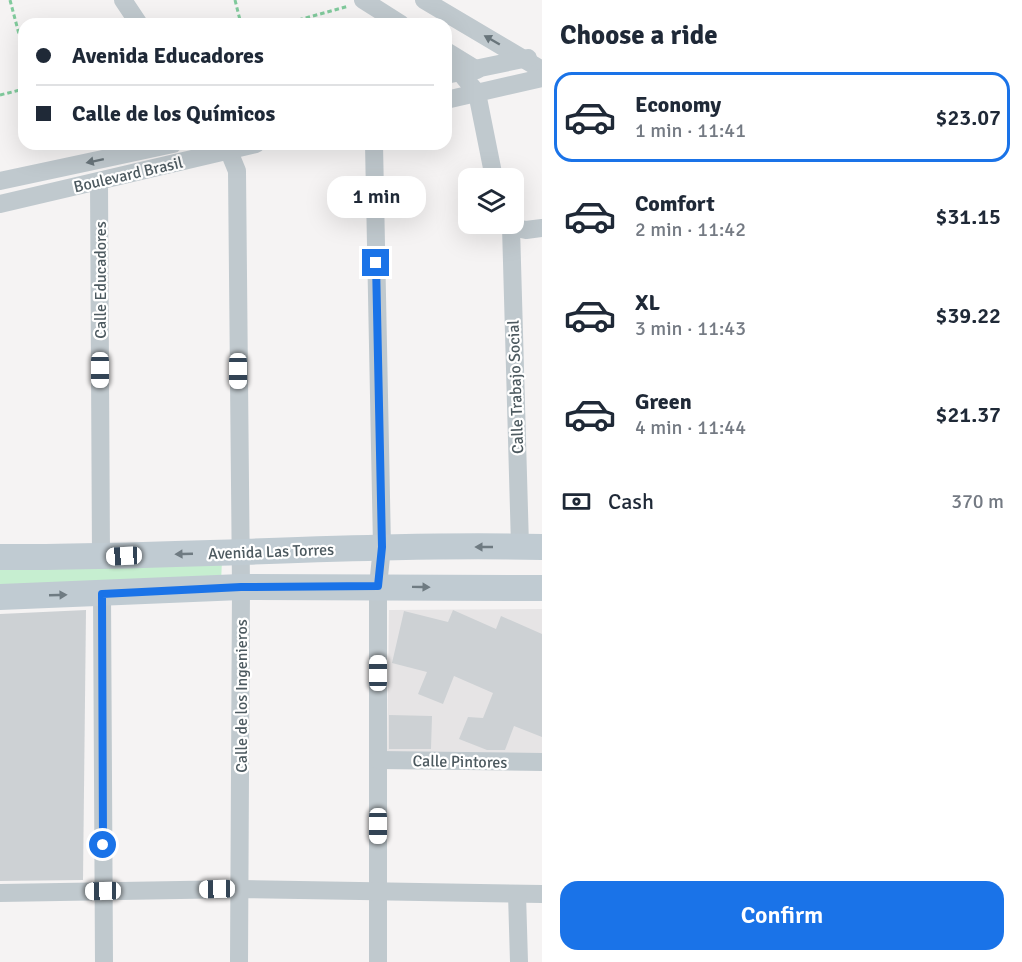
<!DOCTYPE html>
<html lang="en">
<head>
<meta charset="utf-8">
<style>
	body { margin:0; font-family:Signika,sans-serif; background:#f2f2f3; color:#1f2937; height:100vh; display:flex; flex-direction:column; font-size:22px; white-space:nowrap }
	* { box-sizing:border-box; margin:0 }
	p { font-size:20px; color:#747a83 }
	.icon { flex:none; width:33px; height:33px; fill:none; stroke:currentColor; stroke-width:2; stroke-linecap:round; stroke-linejoin:round }
	.map { position:relative; flex:1; overflow:hidden }
	.sheet { display:flex; flex-direction:column; background:#fff; width:480px }
	.sheet>* { flex:none }
	.guide { position:absolute; left:18px; top:18px; width:434px; height:132px; border-radius:18px; box-shadow:0 6px 24px #0002; display:grid; align-content:center; height:132px; padding:0 18px; background:#fff }
	.controls { position:absolute; left:458px; top:168px; display:grid; gap:12px }
	.controls a { display:grid; place-items:center; width:66px; height:66px; border-radius:12px; background:#fff; box-shadow:0 6px 24px #0002; font-size:30px }
	.end { position:absolute; width:27px; height:27px; margin:-14px; border:8px solid #1a73e8; background:#fff; box-shadow:0 0 0 3px #fff }
	.from { border-radius:50% }
	.bubble { position:absolute; height:42px; border-radius:18px; background:#fff; box-shadow:0 6px 24px #0002; font-size:20px; font-weight:600; line-height:42px; text-align:center }
	.car { position:absolute; width:18px; height:36px; margin:-18px -9px; border-radius:8px; box-shadow:0 0 4px 2px #0007; background:linear-gradient(#fff 24%,#345 0 40%,#fff 0 76%,#345 0 86%,#fff 0) }
	.guide b { display:flex; align-items:center; gap:21px; height:57px; font-size:22px }
	.guide b+b { border-top:2px solid #e0e1e3 }
	.guide i { width:15px; height:15px; background:#1f2937 }
	ul { padding:0; list-style:none }
	li { display:flex; align-items:center; gap:18px; height:90px; margin:0 12px 9px; padding:0 6px; border:3px solid transparent; border-radius:18px }
	li div { flex:1 }
	li b { display:block; font-size:22px }
	li em { font-style:normal; font-weight:600 }
	li.active { border-color:#1a73e8 }
	li>.icon { width:54px; height:54px; stroke-width:1.5 }
	h2 { padding:0 18px; font-size:27px; line-height:72px }
	.pay { display:flex; align-items:center; gap:15px; height:66px; padding:0 18px; font-size:22px }
	.pay p { margin-inline-start:auto }
	.button { display:flex; gap:12px; margin-top:auto; padding:12px 18px }
	.button a { flex:1; height:69px; border-radius:18px; background:#1a73e8; color:#fff; font-size:24px; font-weight:600; line-height:69px; text-align:center }
	main { display:flex; flex:1; min-height:0 }
	.map>svg:first-child { display:block }
</style>
</head>
<body>
<main>
<div class="map">
<svg width="542" height="962" viewBox="0 0 542 962">
	<rect width="100%" height="100%" fill="#f5f3f3"/>
	<path fill="#e6e4e5" d="M542 609V756H387L389 610Z"/>
	<path fill="#c6eed0" d="M222 560 221 583 0 586V568Z"/>
	<g fill="#cdd1d4">
		<path d="M86 610 83 880 0 881V614Z"/>
		<path d="M453 610 496 629 501 616 542 634V737L514 726 505 750H487L459 739 468 717 483 718 493 693 454 676 443 704 418 694 427 672 392 663 404 611 448 622Z"/>
		<path d="M389 715 432 716 431 749H389Z"/>
	</g>
	<g fill="none" stroke-linecap="round" stroke-linejoin="round">
		<g stroke="#80ca9c" stroke-width="3" stroke-dasharray="4.5 3" stroke-linecap="butt">
			<path d="M10 0 24 53"/>
			<path d="M235 0 241 24"/>
			<path d="M284 24 349 6"/>
			<path d="M0 95 24 89"/>
		</g>
		<g stroke="#c0c9ce" stroke-width="18">
			<path d="M123 0 139 24"/>
			<path d="M363 0 401 24"/>
			<path d="M424 0 542 70"/>
			<path d="M446 51 477 70"/>
			<path d="M459 71 477 93 494 178"/>
			<path d="M446 75 528 58"/>
			<path d="M446 100 542 78"/>
			<path d="M226 144 237 171 241 587 239 962"/>
			<path d="M374 144 382 547 378 586V962"/>
			<path d="M0 181 173 144"/>
			<path d="M99 182 101 558"/>
			<path d="M0 204 256 144"/>
			<path d="M508 224 511 227 526 230 542 228"/>
			<path d="M511 227 520 546"/>
			<path d="M102 594 104 962"/>
			<path d="M378 760 542 762"/>
			<path d="M0 893 240 889 542 894"/>
			<path d="M517 894 519 962"/>
		</g>
		<g stroke="#c0cbd2" stroke-width="26">
			<path d="M0 557C181 558 361 543 542 547"/>
			<path d="M0 597 241 587 542 588"/>
		</g>
	</g>
	<defs><path id="oneway-solid" d="M-6-.8H1V-3.2L6.5 0L1 3.2V.8H-6Z" transform="scale(1.5)"/></defs>
	<g fill="#69757b">
		<use href="#oneway-solid" transform="translate(492 40) rotate(-150)"/>
		<use href="#oneway-solid" transform="translate(95 161) rotate(168)"/>
	</g>
	<g fill="#6f7b82">
		<use href="#oneway-solid" transform="translate(484 547) rotate(180)"/>
		<use href="#oneway-solid" transform="translate(184 554) rotate(178)"/>
		<use href="#oneway-solid" transform="translate(421 587) rotate(1)"/>
		<use href="#oneway-solid" transform="translate(58 595) rotate(-2)"/>
	</g>
	<g fill="none" stroke-linecap="round" stroke-linejoin="round">
		<path stroke="#1a73e8" stroke-width="8" d="M103 845 102 594 241 587 378 586 382 547 376 263"/>
	</g>
	<g text-anchor="middle" stroke-width="4.5" stroke-linejoin="round" paint-order="stroke">
		<g font-size="16" fill="#4c595f" stroke="#fff">
			<text transform="translate(128 174) rotate(-13)" y="6">Boulevard Brasil</text>
			<text transform="translate(100 280) rotate(-90)" y="6">Calle Educadores</text>
			<text transform="translate(515 387) rotate(-92)" y="6">Calle Trabajo Social</text>
			<text transform="translate(271 551) rotate(-2)" y="6">Avenida Las Torres</text>
			<text transform="translate(241 696) rotate(-90)" y="6">Calle de los Ingenieros</text>
			<text transform="translate(460 761) rotate(1)" y="6">Calle Pintores</text>
		</g>
	</g>
</svg>
<div class="controls">
<a><svg class="icon" aria-label="layers" viewBox="0 0 24 24"><path d="M12 4l9 5-9 5-9-5zM3 14l9 5 9-5"/></svg></a>
</div>
<i class="end from" style="left:103px;top:845px"></i>
<i class="end" style="left:376px;top:263px"></i>
<div class="bubble" style="left:327px;top:176px;width:99px">1 min</div>
<i class="car" style="left:100px;top:370px;rotate:180deg"></i>
<i class="car" style="left:238px;top:371px;rotate:180deg"></i>
<i class="car" style="left:124px;top:556px;rotate:267deg"></i>
<i class="car" style="left:378px;top:673px;rotate:0deg"></i>
<i class="car" style="left:378px;top:826px;rotate:180deg"></i>
<i class="car" style="left:217px;top:889px;rotate:269deg"></i>
<i class="car" style="left:103px;top:891px;rotate:269deg"></i>
<div class="guide">
<b><i class="from"></i>Avenida Educadores</b>
<b><i></i>Calle de los Químicos</b>
</div>
</div>
<section class="sheet">
<h2>Choose a ride</h2>
<ul>
<li class="active"><svg class="icon" aria-label="car" viewBox="0 0 24 24"><path d="M5 17H2v-5l4-1 3-4h7l3 4 3 1v5h-3M9 17h6M6 11h13"/><circle cx="7" cy="17" r="2"/><circle cx="17" cy="17" r="2"/></svg><div><b>Economy</b><p>1 min · 11:41</p></div><em>$23.07</em></li>
<li><svg class="icon" aria-label="car" viewBox="0 0 24 24"><path d="M5 17H2v-5l4-1 3-4h7l3 4 3 1v5h-3M9 17h6M6 11h13"/><circle cx="7" cy="17" r="2"/><circle cx="17" cy="17" r="2"/></svg><div><b>Comfort</b><p>2 min · 11:42</p></div><em>$31.15</em></li>
<li><svg class="icon" aria-label="car" viewBox="0 0 24 24"><path d="M5 17H2v-5l4-1 3-4h7l3 4 3 1v5h-3M9 17h6M6 11h13"/><circle cx="7" cy="17" r="2"/><circle cx="17" cy="17" r="2"/></svg><div><b>XL</b><p>3 min · 11:43</p></div><em>$39.22</em></li>
<li><svg class="icon" aria-label="car" viewBox="0 0 24 24"><path d="M5 17H2v-5l4-1 3-4h7l3 4 3 1v5h-3M9 17h6M6 11h13"/><circle cx="7" cy="17" r="2"/><circle cx="17" cy="17" r="2"/></svg><div><b>Green</b><p>4 min · 11:44</p></div><em>$21.37</em></li>
</ul>
<div class="pay"><svg class="icon" aria-label="cash" viewBox="0 0 24 24"><path d="M3 7h18v10H3z"/><circle cx="12" cy="12" r="2"/></svg>Cash<p>370 m</p></div>
<div class="button"><a>Confirm</a></div>
</section>
</main>
</body>
</html>
